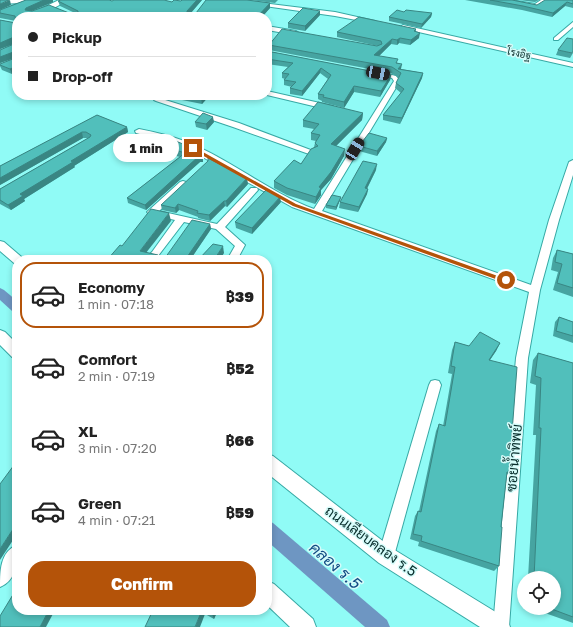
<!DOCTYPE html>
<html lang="en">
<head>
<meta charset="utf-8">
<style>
	body { margin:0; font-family:"Golos Text",Sarabun,sans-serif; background:#f2f2f2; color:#222; height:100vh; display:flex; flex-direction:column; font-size:15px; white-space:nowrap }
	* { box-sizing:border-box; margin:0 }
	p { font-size:13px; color:#767676 }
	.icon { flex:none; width:22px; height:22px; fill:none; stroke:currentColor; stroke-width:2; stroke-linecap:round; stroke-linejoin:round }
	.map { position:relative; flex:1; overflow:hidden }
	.details { position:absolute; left:12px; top:255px; width:260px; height:360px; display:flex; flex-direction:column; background:#fff; border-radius:16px; box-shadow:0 2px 6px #0003 }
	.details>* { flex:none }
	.banner { position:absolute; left:12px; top:12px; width:260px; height:88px; border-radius:16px; box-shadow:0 2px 6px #0003; display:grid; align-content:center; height:88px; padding:0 16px; background:#fff }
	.controls { position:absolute; left:517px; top:571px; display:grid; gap:8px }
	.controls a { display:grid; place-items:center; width:44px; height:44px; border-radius:50%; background:#fff; box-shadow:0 2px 6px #0003; font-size:20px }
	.end { position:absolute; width:18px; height:18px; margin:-9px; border:5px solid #b45309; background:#fff; box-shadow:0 0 0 2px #fff }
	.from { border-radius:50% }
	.bubble { position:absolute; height:28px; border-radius:14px; background:#fff; box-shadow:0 2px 6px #0003; font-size:13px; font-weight:800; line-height:28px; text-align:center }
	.car { position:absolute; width:12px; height:24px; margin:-12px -6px; border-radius:5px; box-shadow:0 0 3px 1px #0007; background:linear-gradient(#222 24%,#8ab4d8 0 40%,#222 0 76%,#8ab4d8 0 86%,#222 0) }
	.banner b { display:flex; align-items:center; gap:14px; height:38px; font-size:15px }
	.banner b+b { border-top:1px solid #e0e0e0 }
	.banner i { width:10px; height:10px; background:#222 }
	ul { padding:7px 0 0; list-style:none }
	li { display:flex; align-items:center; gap:12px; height:66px; margin:0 8px 6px; padding:0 8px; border:2px solid transparent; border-radius:16px }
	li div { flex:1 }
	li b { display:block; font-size:15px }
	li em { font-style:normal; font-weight:800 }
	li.active { border-color:#b45309 }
	li>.icon { width:36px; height:36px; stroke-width:1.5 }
	.action { display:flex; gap:8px; margin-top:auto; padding:8px 16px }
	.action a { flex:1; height:46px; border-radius:16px; background:#b45309; color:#fff; font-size:16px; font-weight:800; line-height:46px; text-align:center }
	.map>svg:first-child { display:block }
</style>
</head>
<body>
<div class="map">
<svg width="573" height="627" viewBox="0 0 573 627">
	<rect width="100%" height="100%" fill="#90fbf6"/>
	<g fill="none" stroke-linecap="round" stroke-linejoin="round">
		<g fill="#6e96c2" fill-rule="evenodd">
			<path d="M0 288 4 290 17 301V313L12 311 0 300Z"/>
			<path d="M267 520 273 523 387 620 390 627H365L267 541Z"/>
		</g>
		<g stroke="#37a9a5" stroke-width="2">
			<g id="minor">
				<path d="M59 0H65C61 6 43 14 36 11Z"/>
				<path d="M223 0H238L335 12 375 21 372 23 335 16Z"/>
				<path d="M498 0H510L535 4 541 0H547L536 8Z"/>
				<path d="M573 22V27L558 40H554V38Z"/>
				<path d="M403 25 573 63V67L401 28 400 27Z"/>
				<path d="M267 26 296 31 299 33 296 35 267 30Z"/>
				<path d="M376 71 396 76 400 81 322 211 531 285 549 220 569 162 573 160V175L559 220 540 290 528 358 509 627H493L516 358 529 292 292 207 190 150 177 144 136 133 135 131 139 129C154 132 169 135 184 141 229 158 268 192 314 209L394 81 392 78 374 74V72Z"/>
				<path d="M267 91 333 106 334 108 330 110 267 95Z"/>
				<path d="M158 95H165L162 99 239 123 316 152 312 154H309L233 127 156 101 154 100Z"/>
				<path d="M183 181 186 182 187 184 186 186 159 211 217 224 251 188H257L258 190 225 227 245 245 237 260H227L235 246 216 229 184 222 158 256H152L150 254 152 252 175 220 149 214 147 212 180 182Z"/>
				<path d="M435 380 439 381 441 385 394 556 391 561 386 564 381 561 378 556 429 385 431 381Z"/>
				<path d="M17 545C17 561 17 580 0 587 0 571 0 552 17 545Z"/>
			</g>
		</g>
		<g stroke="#37a9a5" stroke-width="2">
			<g id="tertiary">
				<path d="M0 0H43L40 2 0 4Z"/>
				<path d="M0 241 4 242 25 260H17V264L14 263 0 251Z"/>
				<path d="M0 330 5 332 17 344V359L12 357 0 345Z"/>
				<path d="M267 454 273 456 393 549 507 619 510 627H480L379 563 267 473Z"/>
				<path d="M267 581 274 584 313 619 316 627H290L267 605Z"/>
			</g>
		</g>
		<use href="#minor" fill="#fff" fill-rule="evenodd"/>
		<use href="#tertiary" fill="#fff" fill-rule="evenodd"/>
	</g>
	<g fill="#46a4a1">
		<path d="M26 0H53V2L31 11 69 13H75L60 6 58 1H112L172 2 181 1 202 0 191 13 270 8 262 17H17V72L12 74 2 70 0 66V64L15 58 0 63V50L16 43 0 49V20L16 23V21L0 18V10Z"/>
		<path d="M250 0H278L275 3Z"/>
		<path d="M465 0H512L537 5 573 0V8L565 6 552 17 522 10Z"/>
		<path d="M519 0H539L535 2Z"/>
		<path d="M404 12 432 13 431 17 421 28 389 21V17Z"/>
		<path d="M320 15 305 31 288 28V23Z"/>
		<path d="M416 29V32L419 38 410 45 399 43 397 45 391 44 379 56 398 63 401 69 423 73 422 78 400 124 383 120V115L401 93 395 88 396 83 399 78 391 73 269 50V45L377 46H378L337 37V32Z"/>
		<path d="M558 50 573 53 570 58 556 55Z"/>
		<path d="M267 51 391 75 390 80 380 97 354 92 344 108 322 102V101L318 99V94L328 79 320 73 302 96 290 94V88L292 87 284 85V80L285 79 282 78V73L288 67 267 64Z"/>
		<path d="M137 95H156L153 98Z"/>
		<path d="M166 95H210L202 104 182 100V98L166 96Z"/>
		<path d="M223 95H235L233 97Z"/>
		<path d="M363 113 362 120 336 146 344 156 331 179 321 190V195L315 204 287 195 274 188V181L301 164 314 147 315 143 316 141 311 140V133L314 129 303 127V120Z"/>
		<path d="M97 115 127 127 128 132 74 166 75 167 24 199 25 201 11 210 0 204V189L88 138H83L0 185V166Z"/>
		<path d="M195 122H214L207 130 196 127Z"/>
		<path d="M387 138 386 142 377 156 359 151V146Z"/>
		<path d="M159 145 203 156V162H200L146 210 128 203 127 198 180 157 160 151Z"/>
		<path d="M376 170 367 189H368L367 194 358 212 339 208 340 202Z"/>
		<path d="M248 184 227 207 225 206 210 221 198 218V217L179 210 176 213 162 210 161 205Z"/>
		<path d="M341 197 340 200 336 210 326 208V205Z"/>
		<path d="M281 202 252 234 236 228 235 222Z"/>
		<path d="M210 224 211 229 190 260H165V258Z"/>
		<path d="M557 250 573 254V297L553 290 558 272 551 270 553 258Z"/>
		<path d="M559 317 573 322V343L553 336 555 322Z"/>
		<path d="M455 342 469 346 500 343 496 351 490 360 509 472 507 475 501 527 499 566 494 571 418 546 419 542 410 539 415 516 418 511H419L436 431 439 424 443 426 452 374 448 373 452 350Z"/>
		<path d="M538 353 573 363V623L531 608H554V578H528L536 435H533L536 385 530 383 533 360Z"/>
		<path d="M153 610H218L214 619 205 614Z"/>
	</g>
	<g fill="#398683">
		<path d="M10 0 11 5 0 10V4Z"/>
		<path d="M44 0H53V2L27 13 25 10 26 8Z"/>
		<path d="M197 0H202L188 16 187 11Z"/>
		<path d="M567 2 565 6 552 17 553 13Z"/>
		<path d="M270 3V8L262 17H257Z"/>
		<path d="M320 11V15L305 31V26Z"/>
		<path d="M432 13 431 17 421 28 422 24Z"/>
		<path d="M420 33 419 38 410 45 411 40Z"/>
		<path d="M14 37 16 43 0 49V43Z"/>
		<path d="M400 38 399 43 397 45V40Z"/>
		<path d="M392 39 391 44 374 61V55Z"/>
		<path d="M16 51 17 57 0 63V57Z"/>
		<path d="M402 64 401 69H398Z"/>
		<path d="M17 66V72L12 74 10 69Z"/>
		<path d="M321 68 320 73 302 96V91Z"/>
		<path d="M423 73 422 78 400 124 402 118Z"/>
		<path d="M391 75 390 80 380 97 381 91Z"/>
		<path d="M354 86V92L344 108V102Z"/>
		<path d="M153 95H156L153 98Z"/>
		<path d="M204 95H210L202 104 201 98Z"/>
		<path d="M363 113 362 120 331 151V144Z"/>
		<path d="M213 117 214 122 207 130 206 124Z"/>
		<path d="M127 127 128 132 74 166 75 167 24 199 25 201 11 210 8 205 20 194 71 161Z"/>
		<path d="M82 132 83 138 0 185V178Z"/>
		<path d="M387 138 386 142 377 156V151Z"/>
		<path d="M345 149 344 156 331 179 321 190V195L315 204 316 197 319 187Z"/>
		<path d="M202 153 203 162H200L146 210 145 205Z"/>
		<path d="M377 164 376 170 364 194 365 188Z"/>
		<path d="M247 178 248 184 227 207 226 201Z"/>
		<path d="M368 189 367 194 358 212 359 207Z"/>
		<path d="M280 197 281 202 252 234V228Z"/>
		<path d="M341 197 340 200 336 210V207Z"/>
		<path d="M224 201 225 206 210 221 209 215Z"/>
		<path d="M178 204 179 210 176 213 175 208Z"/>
		<path d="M169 213 171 221 142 258 140 251Z"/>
		<path d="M210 224 211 229 190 260H185Z"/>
		<path d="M223 246 224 253 220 260H214Z"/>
		<path d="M158 255 159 260H154Z"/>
		<path d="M500 343 496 351 485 367 489 360Z"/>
		<path d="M17 523V534L0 560V549Z"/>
		<path d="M49 610H55L46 627H40Z"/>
		<path d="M202 610 205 614 200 627H195Z"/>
		<path d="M214 610H218L214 619 212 614Z"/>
	</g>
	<g fill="#51bfbb" stroke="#398683">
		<path d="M0 0H9L0 4Z"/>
		<path d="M26 0H44L26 8 25 10 32 11 49 5 69 13H78V11L58 1 61 0H109L112 1 114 0H164L172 2 174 0 181 1 182 0H197L187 11V13H196L206 0H247L270 3 257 17H17V66L10 69 0 65V64L15 58 16 51 0 57V50L16 43V39L14 37 0 43V20L16 23 15 16 0 13V10Z"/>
		<path d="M490 0H512L537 5 545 0H573V4L567 2 553 13 523 6Z"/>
		<path d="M303 8 320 11 305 26 288 23Z"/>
		<path d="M397 10 404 12 406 10 432 13 422 24 389 17Z"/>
		<path d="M359 17 416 29 414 31 420 33 411 40 400 38 397 40 392 39 374 55 398 59 396 63 402 64 398 69 423 73 402 118 383 115 404 89 396 83 401 73 392 67 269 45 282 29 377 46 382 44 381 41 337 32Z"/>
		<path d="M567 38 573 39V51L572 53 558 50Z"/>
		<path d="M267 51 391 75 381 91 354 86 344 102 323 97 324 95 318 94 331 75 321 68 302 91 290 88 296 82 284 80 289 74 282 73 293 63 267 59Z"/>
		<path d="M183 95H204L201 98Z"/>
		<path d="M318 102 363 113 331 144 345 149 331 172 319 187 321 188 316 197 287 188 274 181 294 160 301 164 311 149 318 146 315 143 320 135 311 133 319 124 303 120Z"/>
		<path d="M203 113 213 117 206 124 195 122Z"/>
		<path d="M97 115 127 127 71 161 73 162 20 194 23 196 8 205 0 200V189L90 137 91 135 86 132H82L0 178V166Z"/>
		<path d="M369 133 387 138 377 151 359 146Z"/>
		<path d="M168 138 188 146 202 153 199 155 203 156H199L145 205 127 198 185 153 159 145Z"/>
		<path d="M208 158 247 178 226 201H224L209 215 197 213 198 211 178 204 175 208 161 205 208 161Z"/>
		<path d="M363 161 377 164 365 188 368 189 359 207 340 202Z"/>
		<path d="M266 190 280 197 252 228 235 222Z"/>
		<path d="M332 195 341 197 336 207 326 205Z"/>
		<path d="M151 209 169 213 140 251 158 255 154 260H107L120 245 122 246Z"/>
		<path d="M192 220 210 224 185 260H175L165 258Z"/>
		<path d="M213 244 223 246 214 260H198Z"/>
		<path d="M557 250 573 254V288L557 283 562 264 555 262Z"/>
		<path d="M559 317 573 322V336L556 331Z"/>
		<path d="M480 332 500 343 489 360 517 367 509 472H507L501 527H502L499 566 421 541 422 536 413 534 418 511 421 512 439 424 445 426 455 367 451 366 455 342 469 346Z"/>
		<path d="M538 353 573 363V617L549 608H554V578H534L541 428H539L541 378 535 376Z"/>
		<path d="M17 461V523L0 549V484Z"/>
		<path d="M17 588V610H49L40 627H0V616Z"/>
		<path d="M153 610H202L195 627H145Z"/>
		<path d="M203 610H214L212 614Z"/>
	</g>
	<path fill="#b45309" d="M191 147H194L296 204 509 280 506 282H504L293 206 191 149Z"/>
	<g text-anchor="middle" stroke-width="3" stroke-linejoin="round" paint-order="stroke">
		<g font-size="10" fill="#072c2a" stroke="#d5fcfa">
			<text transform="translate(519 53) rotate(12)" y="4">โรงอิฐ</text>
		</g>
		<g font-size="14" fill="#072c2a" stroke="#d5fcfa">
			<text transform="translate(514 458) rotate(-85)" y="5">ซอยน้ำทิพย์</text>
			<text transform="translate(371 541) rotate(36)" y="5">ถนนเลียบคลอง ร.5</text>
		</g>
		<g font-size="16" font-style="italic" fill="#114c84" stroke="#d5fcfa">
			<text transform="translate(335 565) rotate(41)" y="6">คลอง ร.5</text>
		</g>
	</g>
</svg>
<div class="controls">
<a><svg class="icon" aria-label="locate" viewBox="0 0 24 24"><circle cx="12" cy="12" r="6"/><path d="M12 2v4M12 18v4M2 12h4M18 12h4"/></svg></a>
</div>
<i class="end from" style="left:506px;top:280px"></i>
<i class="end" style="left:193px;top:148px"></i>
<div class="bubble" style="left:113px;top:134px;width:66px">1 min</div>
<i class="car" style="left:378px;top:73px;rotate:101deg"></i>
<i class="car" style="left:355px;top:149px;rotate:31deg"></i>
<div class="banner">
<b><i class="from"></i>Pickup</b>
<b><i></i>Drop-off</b>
</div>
<section class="details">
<ul>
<li class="active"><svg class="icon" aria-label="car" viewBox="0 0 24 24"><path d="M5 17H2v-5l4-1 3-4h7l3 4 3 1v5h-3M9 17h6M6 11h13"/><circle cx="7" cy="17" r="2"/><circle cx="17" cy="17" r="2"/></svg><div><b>Economy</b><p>1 min · 07:18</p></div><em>฿39</em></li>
<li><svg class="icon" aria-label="car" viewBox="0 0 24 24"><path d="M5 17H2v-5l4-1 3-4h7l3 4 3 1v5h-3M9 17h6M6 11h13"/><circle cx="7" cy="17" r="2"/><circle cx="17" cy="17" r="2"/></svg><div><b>Comfort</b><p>2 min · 07:19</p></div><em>฿52</em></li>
<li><svg class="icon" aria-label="car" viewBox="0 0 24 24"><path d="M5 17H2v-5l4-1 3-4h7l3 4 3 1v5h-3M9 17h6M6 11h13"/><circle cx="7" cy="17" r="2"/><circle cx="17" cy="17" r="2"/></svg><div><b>XL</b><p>3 min · 07:20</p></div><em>฿66</em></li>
<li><svg class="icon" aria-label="car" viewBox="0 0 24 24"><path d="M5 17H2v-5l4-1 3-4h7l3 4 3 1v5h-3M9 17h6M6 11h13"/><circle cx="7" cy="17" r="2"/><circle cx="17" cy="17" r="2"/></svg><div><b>Green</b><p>4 min · 07:21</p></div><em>฿59</em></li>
</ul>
<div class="action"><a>Confirm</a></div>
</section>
</div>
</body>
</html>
